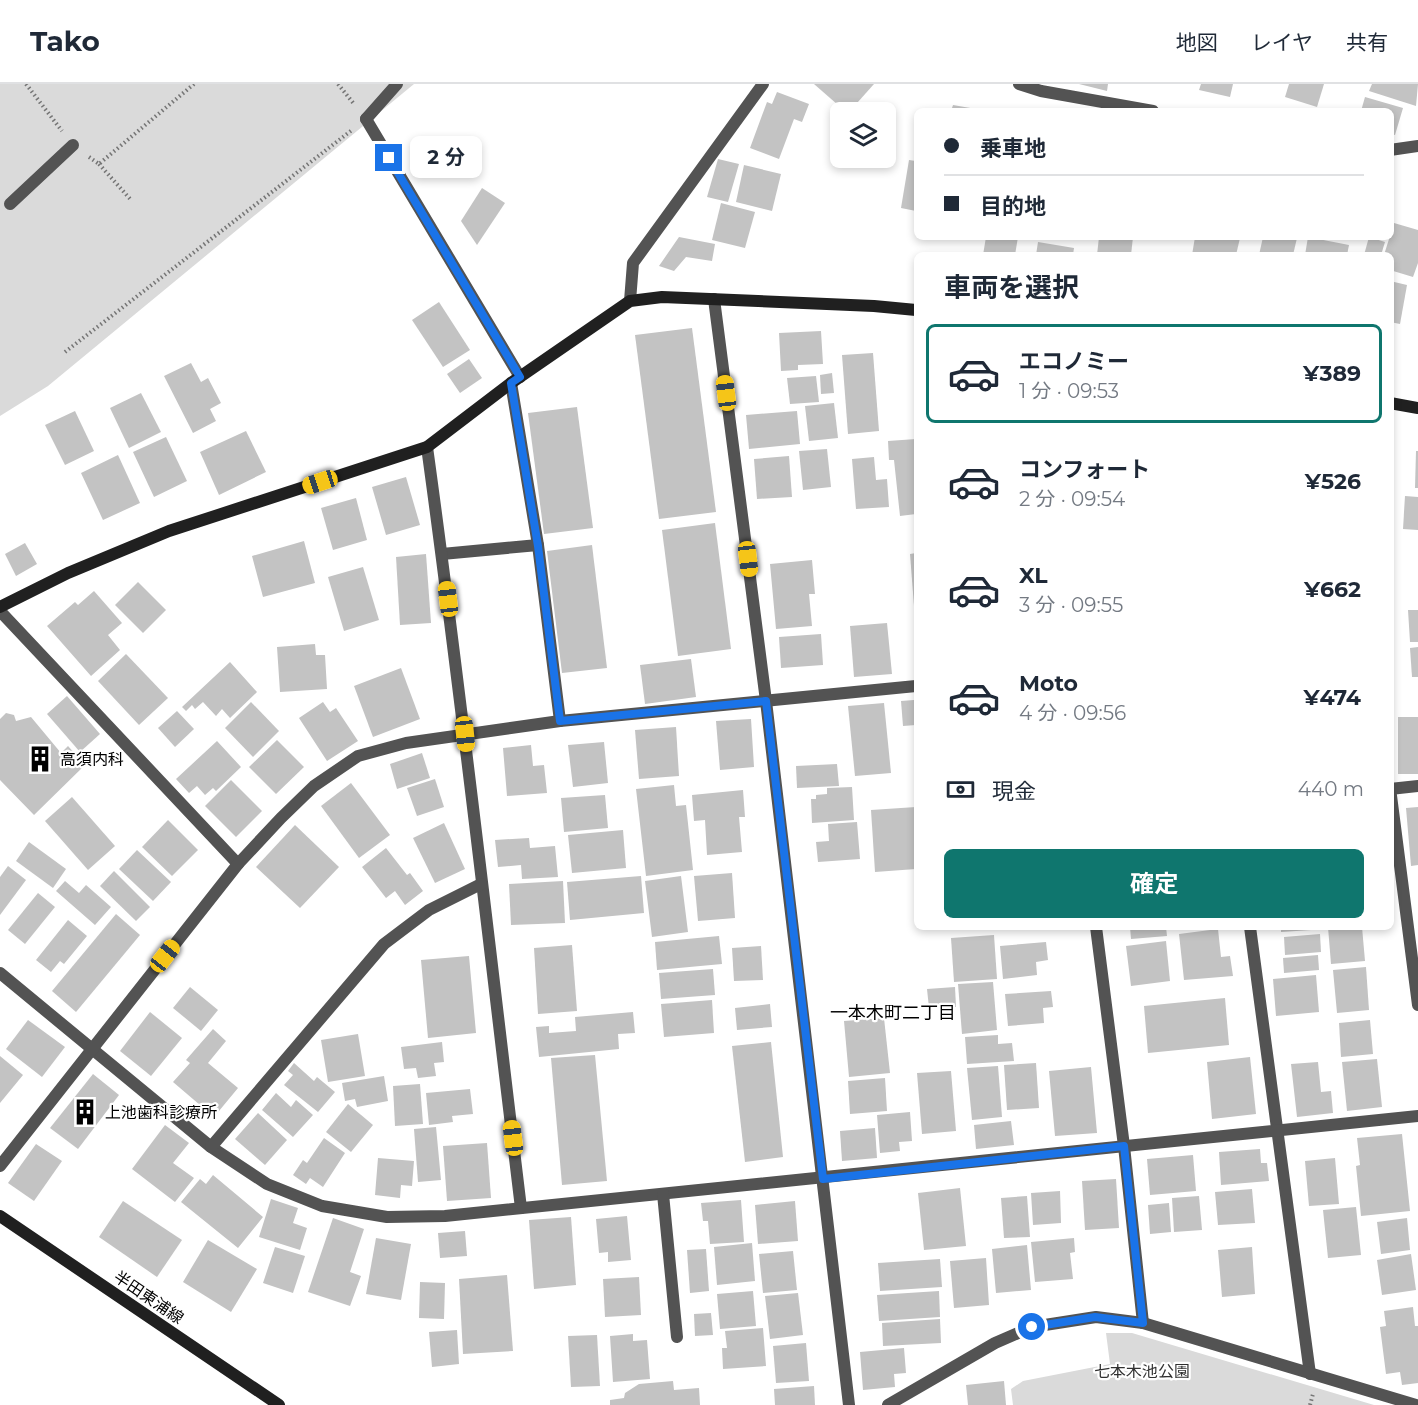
<!DOCTYPE html>
<html lang="ja">
<head>
<meta charset="utf-8">
<style>
	body { margin:0; font-family:Montserrat,"Noto Sans JP",sans-serif; background:#f2f2f3; color:#1f2937; height:100vh; display:flex; flex-direction:column; font-size:22px; white-space:nowrap }
	* { box-sizing:border-box; margin:0 }
	p { font-size:20px; color:#747a83 }
	.icon { flex:none; width:33px; height:33px; fill:none; stroke:currentColor; stroke-width:2; stroke-linecap:round; stroke-linejoin:round }
	.map { position:relative; flex:1; overflow:hidden }
	.panel { position:absolute; left:914px; top:168px; width:480px; height:678px; display:flex; flex-direction:column; background:#fff; border-radius:9px; box-shadow:0 3px 9px #0003 }
	.panel>* { flex:none }
	.guide { position:absolute; left:914px; top:24px; width:480px; height:132px; border-radius:9px; box-shadow:0 3px 9px #0003; display:grid; align-content:center; height:132px; padding:0 30px; background:#fff }
	.fabs { position:absolute; left:830px; top:18px; display:grid; gap:12px }
	.fabs a { display:grid; place-items:center; width:66px; height:66px; border-radius:9px; background:#fff; box-shadow:0 3px 9px #0003; font-size:30px }
	.end { position:absolute; width:27px; height:27px; margin:-14px; border:8px solid #1a73e8; background:#fff; box-shadow:0 0 0 3px #fff }
	.from { border-radius:50% }
	.bubble { position:absolute; height:42px; border-radius:9px; background:#fff; box-shadow:0 3px 9px #0003; font-size:20px; font-weight:700; line-height:42px; text-align:center }
	.car { position:absolute; width:18px; height:36px; margin:-18px -9px; border-radius:8px; box-shadow:0 0 4px 2px #0007; background:linear-gradient(#f5c518 24%,#345 0 40%,#f5c518 0 76%,#345 0 86%,#f5c518 0) }
	.guide b { display:flex; align-items:center; gap:21px; height:57px; font-size:22px }
	.guide b+b { border-top:2px solid #e0e1e3 }
	.guide i { width:15px; height:15px; background:#1f2937 }
	ul { padding:0; list-style:none }
	li { display:flex; align-items:center; gap:18px; height:99px; margin:0 12px 9px; padding:0 18px; border:3px solid transparent; border-radius:9px }
	li div { flex:1 }
	li b { display:block; font-size:22px }
	li em { font-style:normal; font-weight:700 }
	li.selected { border-color:#0f766e }
	li>.icon { width:54px; height:54px; stroke-width:1.5 }
	h2 { padding:0 30px; font-size:27px; line-height:72px }
	.pay { display:flex; align-items:center; gap:15px; height:66px; padding:0 30px; font-size:22px }
	.pay p { margin-inline-start:auto }
	.cta { display:flex; gap:12px; margin-top:auto; padding:12px 30px }
	.cta a { flex:1; height:69px; border-radius:9px; background:#0f766e; color:#fff; font-size:24px; font-weight:700; line-height:69px; text-align:center }
	header { display:flex; align-items:center; gap:36px; box-sizing:border-box; height:84px; padding:0 30px; background:#fff; border-bottom:2px solid #e0e1e3 }
	header strong { font-size:28px }
	nav { display:flex; gap:33px; margin-inline-start:auto; font-size:21px }
	.map>svg:first-child { display:block }
</style>
</head>
<body>
<header>
<strong>Tako</strong>
<nav><a>地図</a><a>レイヤ</a><a>共有</a></nav>
</header>
<div class="map">
<svg width="1418" height="1321" viewBox="0 0 1418 1321">
	<rect width="100%" height="100%" fill="#fff"/>
	<g fill="#dadada">
		<path d="M0 0H414L48 302 0 332Z"/>
		<path d="M1106 1249H1132L1374 1321H1013L1011 1305 1023 1297 1110 1280Z"/>
	</g>
	<g fill="#c3c3c3">
		<path d="M814 0H874L849 28H846Z"/>
		<path d="M1079 0H1108L1107 7Z"/>
		<path d="M1201 0H1233L1230 13 1199 6Z"/>
		<path d="M1289 0H1324L1317 23 1285 13Z"/>
		<path d="M1372 0H1418L1416 22 1369 7Z"/>
		<path d="M777 8 809 20 802 38 794 35 779 75 750 64 767 18 772 20Z"/>
		<path d="M1365 13 1403 24 1395 51 1390 50V27H1361Z"/>
		<path d="M953 21 982 26V27H951Z"/>
		<path d="M718 75 739 80 728 118 707 113Z"/>
		<path d="M909 76 916 77V127L901 124Z"/>
		<path d="M744 81 781 90 772 127 736 118Z"/>
		<path d="M482 104 505 119 477 161 461 137Z"/>
		<path d="M721 119 755 128 745 164 712 156Z"/>
		<path d="M1394 139 1418 146V179L1413 193 1390 186V171H1384Z"/>
		<path d="M679 153 715 160 712 177 686 173 674 187 659 182Z"/>
		<path d="M986 153H1018L1015 171H983Z"/>
		<path d="M1099 153H1133L1131 171H1097Z"/>
		<path d="M1195 153 1240 154 1236 171H1192Z"/>
		<path d="M1263 153 1297 154 1293 171H1259Z"/>
		<path d="M1308 153 1349 161 1347 171H1305Z"/>
		<path d="M1369 153 1385 158 1381 171H1364Z"/>
		<path d="M1038 158 1074 164 1073 171H1036Z"/>
		<path d="M1390 197 1407 201 1400 240 1390 238Z"/>
		<path d="M439 218 470 266 443 283 412 236Z"/>
		<path d="M692 244 716 428 659 435 635 251Z"/>
		<path d="M821 247 823 280 798 281V286L781 287 779 249Z"/>
		<path d="M873 269 879 347 848 350 842 271Z"/>
		<path d="M469 275 482 294 460 309 447 290Z"/>
		<path d="M191 279 201 298 208 294 221 319 210 325 216 337 193 349 164 292Z"/>
		<path d="M832 289 834 309 821 310 820 291Z"/>
		<path d="M816 292 819 318 790 320 787 294Z"/>
		<path d="M141 309 161 348 129 364 110 324Z"/>
		<path d="M834 319 838 354 809 357 805 322Z"/>
		<path d="M577 323 593 444 544 450 528 329Z"/>
		<path d="M75 327 94 367 65 381 45 341Z"/>
		<path d="M797 327 800 360 749 365 746 331Z"/>
		<path d="M246 347 266 388 219 411 200 368Z"/>
		<path d="M166 353 187 397 154 413 133 368Z"/>
		<path d="M916 355V430L900 432 894 376H889L888 357Z"/>
		<path d="M827 365 831 403 803 406 799 367Z"/>
		<path d="M1416 367H1418V404H1415Z"/>
		<path d="M118 371 140 419 103 436 81 389Z"/>
		<path d="M789 372 792 413 757 415 754 375Z"/>
		<path d="M874 373 876 396 887 395 889 423 856 425 852 375Z"/>
		<path d="M406 393 420 441 386 451 372 403Z"/>
		<path d="M1405 412 1418 413V446L1403 445Z"/>
		<path d="M356 414 367 456 333 466 321 424Z"/>
		<path d="M715 439 731 565 678 572 662 446Z"/>
		<path d="M304 457 315 499 263 513 252 472Z"/>
		<path d="M25 459 37 480 16 492 5 470Z"/>
		<path d="M592 461 607 584 562 589 547 467Z"/>
		<path d="M916 469V535H915L910 470Z"/>
		<path d="M426 470 431 539 400 541 396 473Z"/>
		<path d="M812 476 815 510H809L812 542 776 545 770 480Z"/>
		<path d="M363 483 379 536 344 547 328 493Z"/>
		<path d="M138 498 166 526 143 549 115 521Z"/>
		<path d="M94 507 122 539 108 551 120 566 91 592 47 542 75 518 78 521Z"/>
		<path d="M1408 526H1418V558H1410Z"/>
		<path d="M887 539 892 590 854 593 850 542Z"/>
		<path d="M821 550 823 581 781 584 779 553Z"/>
		<path d="M315 560 316 571H325L327 605 280 608 277 563Z"/>
		<path d="M1418 563V593H1412L1410 564Z"/>
		<path d="M126 570 168 614 139 641 98 597Z"/>
		<path d="M691 575 696 613 645 620 640 581Z"/>
		<path d="M230 578 257 608 230 634 222 625 216 632 203 618 195 625 192 621 186 627 182 623Z"/>
		<path d="M401 584 420 635 373 653 354 602Z"/>
		<path d="M67 612 100 650 80 668 47 630Z"/>
		<path d="M914 616 916 641 903 642 901 617Z"/>
		<path d="M251 618 279 647 253 673 225 644Z"/>
		<path d="M323 618 330 628 336 624 358 657 327 677 299 634Z"/>
		<path d="M884 619 891 689 855 692 848 622Z"/>
		<path d="M177 627 194 645 175 663 158 644Z"/>
		<path d="M6 629 14 631 16 637 31 633 61 669 68 662 85 681 34 731 0 696V635Z"/>
		<rect x="1398" y="633" width="20" height="57"/>
		<path d="M751 635 754 683 720 686 716 637Z"/>
		<path d="M676 643 679 692 639 695 635 646Z"/>
		<path d="M277 656 304 683 276 710 249 683Z"/>
		<path d="M217 657 241 683 216 707 213 704 205 711 197 702 189 709 176 695Z"/>
		<path d="M604 658 608 699 573 703 568 661Z"/>
		<path d="M531 661 533 682 544 681 547 709 507 712 503 664Z"/>
		<path d="M422 669 430 694 397 705 390 680Z"/>
		<path d="M837 680 839 702 797 704 796 682Z"/>
		<path d="M435 695 444 723 417 732 407 704Z"/>
		<path d="M231 696 262 727 236 753 205 722Z"/>
		<path d="M351 699 390 751 359 774 321 722Z"/>
		<path d="M674 701 676 722 686 721 693 786 646 792 636 705Z"/>
		<path d="M852 703 854 736 812 739 811 715H816V711L827 710V704Z"/>
		<path d="M743 706 745 733H739L742 768 707 771 705 736 694 737 692 711Z"/>
		<path d="M605 711 608 744 564 748 561 714Z"/>
		<path d="M72 713 115 762 88 786 45 737Z"/>
		<path d="M916 723V785L875 788 871 726Z"/>
		<path d="M1418 723V781L1411 782 1406 724Z"/>
		<path d="M168 736 198 766 172 792 142 763Z"/>
		<path d="M857 738 860 775 818 778 816 758 829 757 828 740Z"/>
		<path d="M444 739 465 785 435 799 413 754Z"/>
		<path d="M295 741 339 783 300 824 256 783Z"/>
		<path d="M623 746 626 784 572 789 568 751Z"/>
		<path d="M529 754 530 764 555 762 558 793 522 795 521 781 498 783 495 756Z"/>
		<path d="M29 758 66 785 53 804 16 777Z"/>
		<path d="M386 764 407 791 410 789 423 807 405 821 395 807 386 814 362 783Z"/>
		<path d="M137 766 171 798 153 817 119 785Z"/>
		<path d="M8 782 26 796 0 831V793Z"/>
		<path d="M114 787 150 823 136 837 100 802Z"/>
		<path d="M732 789 735 834 698 837 694 792Z"/>
		<path d="M641 792 644 829 570 836 567 798Z"/>
		<path d="M681 792 688 848 652 853 645 797Z"/>
		<path d="M65 797 79 809 86 801 111 823 95 841 56 807Z"/>
		<path d="M563 797 565 839 511 841 509 800Z"/>
		<path d="M38 809 55 823 25 860 8 846Z"/>
		<path d="M116 830 140 851 76 928 52 907Z"/>
		<path d="M68 836 87 852 64 880 60 877 51 888 36 876Z"/>
		<path d="M1130 843H1166L1167 852 1131 855Z"/>
		<path d="M1281 843H1326V845L1281 848Z"/>
		<path d="M1328 843H1362L1365 877 1331 880Z"/>
		<path d="M1218 845 1221 873 1230 872 1233 892 1184 896 1179 850Z"/>
		<path d="M1320 850 1321 868 1285 871 1284 853Z"/>
		<path d="M994 851 997 895 954 898 951 854Z"/>
		<path d="M719 852 722 880 657 886 655 858Z"/>
		<path d="M1166 857 1170 897 1131 902 1126 862Z"/>
		<path d="M1046 858 1048 876 1036 878 1037 891 1003 895 1000 862Z"/>
		<path d="M572 861 577 927 538 930 534 864Z"/>
		<path d="M761 862 763 896 734 897 732 864Z"/>
		<path d="M1318 871 1319 886 1284 889 1283 874Z"/>
		<path d="M469 872 476 949 428 954 421 876Z"/>
		<path d="M1366 883 1369 926 1337 929 1333 886Z"/>
		<path d="M713 885 715 911 661 915 659 889Z"/>
		<path d="M1316 891 1319 928 1276 932 1273 895Z"/>
		<path d="M993 898 997 946 962 950 958 900Z"/>
		<path d="M190 903 218 926 201 947 173 924Z"/>
		<path d="M955 903 956 923 929 924 927 905Z"/>
		<path d="M1051 907 1053 923 1043 924 1044 939 1008 942 1005 910Z"/>
		<path d="M1225 914 1229 961 1148 969 1144 922Z"/>
		<path d="M712 916 714 949 664 953 661 920Z"/>
		<path d="M770 920 772 943 737 946 735 924Z"/>
		<path d="M150 928 182 954 151 992 120 967Z"/>
		<path d="M633 928 635 949 618 950 619 965 539 973 536 943 549 942V949L576 947 575 933Z"/>
		<path d="M884 934 890 989 849 993 844 937Z"/>
		<path d="M28 936 65 963 42 993 6 965Z"/>
		<path d="M1370 936 1373 970 1341 973 1339 939Z"/>
		<path d="M213 945 226 957 208 979 238 1004 214 1033 173 998 190 979 186 976Z"/>
		<path d="M358 950 365 992 328 998 321 956Z"/>
		<path d="M998 951V960L1012 959 1014 977 967 980 965 953Z"/>
		<path d="M442 958 444 978 434 979 436 992 418 994 416 984 404 985 401 963Z"/>
		<path d="M771 958 783 1073 745 1078 732 962Z"/>
		<path d="M595 971 607 1097 562 1101 551 974Z"/>
		<path d="M0 972 23 991 0 1019Z"/>
		<path d="M1250 973 1256 1030 1212 1035 1207 978Z"/>
		<path d="M1377 975 1382 1023 1347 1027 1342 978Z"/>
		<path d="M1318 978 1321 1008 1331 1007 1333 1029 1297 1033 1291 980Z"/>
		<path d="M294 979 314 997 317 993 335 1008 318 1028 284 1001 293 991 288 987Z"/>
		<path d="M1036 979 1039 1024 1007 1026 1004 981Z"/>
		<path d="M998 982 1002 1033 972 1036 967 984Z"/>
		<path d="M1091 983 1097 1049 1055 1052 1049 987Z"/>
		<path d="M951 987 956 1047 922 1050 917 989Z"/>
		<path d="M93 990 119 1011 78 1065 50 1044Z"/>
		<path d="M384 992 388 1017 357 1023 355 1015 345 1017 342 999Z"/>
		<path d="M885 994 887 1027 850 1030 848 997Z"/>
		<path d="M420 1000 423 1040 395 1042 393 1002Z"/>
		<path d="M470 1005 473 1030 452 1032 453 1038 429 1041 426 1009Z"/>
		<path d="M276 1009 291 1023 296 1016 313 1031 293 1053 262 1026Z"/>
		<path d="M348 1020 373 1041 351 1068 326 1048Z"/>
		<path d="M910 1028 912 1057 899 1058 900 1067 880 1069 877 1031Z"/>
		<path d="M258 1029 287 1056 265 1081 235 1055Z"/>
		<path d="M1011 1037 1014 1061 976 1065 974 1041Z"/>
		<path d="M165 1041 189 1059 173 1079 194 1094 175 1118 132 1085Z"/>
		<path d="M436 1043 441 1096 418 1098 414 1045Z"/>
		<path d="M875 1044 877 1074 842 1077 840 1047Z"/>
		<path d="M1402 1050 1410 1127 1361 1132 1356 1082 1360 1081 1357 1054Z"/>
		<path d="M324 1054 345 1069 323 1103 310 1094 306 1100 293 1091 303 1076 307 1079Z"/>
		<path d="M487 1059 491 1114 447 1117 443 1062Z"/>
		<path d="M36 1060 62 1077 34 1117 8 1099Z"/>
		<path d="M1260 1065 1261 1079H1267L1269 1097 1221 1101 1219 1068Z"/>
		<path d="M1193 1071 1196 1107 1150 1111 1147 1075Z"/>
		<path d="M378 1074 414 1077 412 1102 401 1101 400 1114 375 1111Z"/>
		<path d="M1335 1074 1339 1120 1309 1122 1305 1077Z"/>
		<path d="M213 1091 263 1133 238 1164 181 1118 200 1095 206 1100Z"/>
		<path d="M1116 1095 1119 1144 1085 1146 1082 1097Z"/>
		<path d="M960 1104 966 1162 924 1166 918 1109Z"/>
		<path d="M1252 1105 1255 1139 1218 1141 1215 1108Z"/>
		<path d="M1060 1107 1061 1139 1033 1141 1031 1109Z"/>
		<path d="M1027 1112 1030 1153 1004 1154 1001 1114Z"/>
		<path d="M1199 1112 1202 1146 1174 1148 1172 1114Z"/>
		<path d="M271 1115 298 1124 293 1139 307 1144 300 1166 259 1153Z"/>
		<path d="M741 1116 744 1158 710 1160 708 1137H703L701 1119Z"/>
		<path d="M123 1117 182 1156 157 1193 99 1153Z"/>
		<path d="M795 1117 798 1157 758 1160 755 1121Z"/>
		<path d="M1169 1119 1171 1148 1150 1150 1148 1121Z"/>
		<path d="M1356 1123 1361 1171 1328 1174 1323 1126Z"/>
		<path d="M627 1132 631 1176 608 1178V1168L599 1169 596 1135Z"/>
		<path d="M571 1133 576 1201 534 1205 529 1136Z"/>
		<path d="M333 1134 364 1145 350 1188 361 1192 350 1222 308 1208Z"/>
		<path d="M1407 1134 1410 1166 1381 1170 1377 1138Z"/>
		<path d="M465 1147 467 1172 440 1174 438 1149Z"/>
		<path d="M376 1154 411 1160 401 1216 366 1210Z"/>
		<path d="M1074 1154 1075 1168 1070 1169 1073 1195 1035 1198 1031 1158Z"/>
		<path d="M208 1156 257 1185 231 1228 183 1198Z"/>
		<path d="M752 1159 755 1197 717 1201 714 1163Z"/>
		<path d="M1027 1161 1031 1206 996 1209 992 1165Z"/>
		<path d="M275 1163 305 1172 293 1209 263 1199Z"/>
		<path d="M1252 1163 1255 1210 1222 1213 1218 1166Z"/>
		<path d="M706 1165 709 1207 690 1209 687 1166Z"/>
		<path d="M793 1167 797 1206 763 1209 759 1170Z"/>
		<path d="M1411 1170 1416 1206 1382 1211 1377 1176Z"/>
		<path d="M986 1174 989 1221 954 1224 950 1177Z"/>
		<path d="M940 1175 942 1203 880 1207 878 1179Z"/>
		<path d="M507 1191 513 1267 463 1270 459 1195Z"/>
		<path d="M639 1193 641 1231 605 1233 603 1195Z"/>
		<path d="M420 1198 445 1199 444 1235 419 1234Z"/>
		<path d="M753 1207 756 1242 720 1245 717 1210Z"/>
		<path d="M939 1207 940 1233 879 1237 877 1211Z"/>
		<path d="M798 1209 803 1251 770 1255 765 1212Z"/>
		<path d="M1413 1223 1415 1242H1418V1299L1402 1301 1400 1288 1386 1290 1380 1243 1386 1242 1384 1227Z"/>
		<path d="M711 1229 713 1251 695 1252 694 1230Z"/>
		<path d="M940 1235 941 1259 883 1262 882 1239Z"/>
		<path d="M763 1244 766 1282 723 1285 722 1264H727L725 1247Z"/>
		<path d="M457 1246 459 1280 432 1283 429 1248Z"/>
		<path d="M633 1250V1257L647 1256 650 1295 613 1298 610 1252Z"/>
		<path d="M597 1251 600 1302 571 1303 568 1252Z"/>
		<path d="M806 1259 809 1297 776 1299 773 1262Z"/>
		<path d="M904 1264 906 1289 894 1290 895 1303 863 1306 860 1268Z"/>
		<path d="M673 1297 674 1306 699 1304 700 1321H610V1316L624 1314 625 1309 639 1300Z"/>
		<path d="M1004 1297 1006 1321H968L966 1301Z"/>
		<path d="M814 1302 815 1321H775L774 1305Z"/>
	</g>
	<g fill="none" stroke-linecap="round" stroke-linejoin="round">
		<g stroke="#757575" stroke-width="4" stroke-dasharray="1.5 3" stroke-linecap="butt">
			<path d="M26 0 62 47"/>
			<path d="M338 0 354 20"/>
			<path d="M89 73 99 80 194 0"/>
			<path d="M99 80 131 116"/>
			<path d="M65 268 352 46"/>
			<path d="M1310 1321 1313 1310"/>
		</g>
		<g stroke="#535353" stroke-width="12">
			<path d="M366 35 397 0"/>
			<path d="M511 299 538 461 560 637"/>
			<path d="M442 470 538 461"/>
		</g>
		<g stroke="#535353" stroke-width="12">
			<path d="M1019 0 1041 7 1153 27"/>
			<path d="M366 35 520 293"/>
			<path d="M1390 66 1418 62"/>
			<path d="M10 120 73 61"/>
			<path d="M714 215 766 617 849 1321"/>
			<path d="M630 217 633 179 763 0"/>
			<path d="M427 363C462 616 490 870 521 1124"/>
			<path d="M0 527 238 780"/>
			<path d="M1390 704 1418 921"/>
			<path d="M1390 705 1418 702"/>
			<path d="M1096 843 1124 1062 1143 1239"/>
			<path d="M1250 843 1310 1290"/>
			<path d="M0 889 211 1063 267 1100 322 1122 387 1133 445 1132 1418 1032"/>
			<path d="M211 1063 384 860 429 826 481 800"/>
			<path d="M0 1082 238 780 281 734 314 702 358 672 406 659 560 637 916 602"/>
			<path d="M663 1110 677 1253"/>
			<path d="M888 1321 995 1259 1032 1243 1096 1233 1143 1239 1416 1321"/>
		</g>
		<g stroke="#202020" stroke-width="12">
			<path d="M1390 319 1418 324"/>
			<path d="M0 523 68 489 169 447 427 363 511 299 630 217 662 213 874 222 916 226"/>
			<path d="M0 1132 279 1321"/>
		</g>
	</g>
	<g fill="none" stroke-linecap="round" stroke-linejoin="round">
		<path stroke="#1a73e8" stroke-width="8" d="M389 74 520 293 511 299 538 462 560 637 766 617 823 1095 1124 1062 1143 1239 1095 1233 1032 1243"/>
	</g>
	<defs>
		<g id="building-bare" transform="scale(2.07)"><path d="M-4-6H4V6H1V3H-1V6H-4ZM-2.5-4.3h1.7v1.8h-1.7ZM.8-4.3h1.7v1.8H.8ZM-2.5-1h1.7V.8h-1.7ZM.8-1h1.7V.8H.8Z" fill="#000" stroke="#fff" stroke-width="2.5" paint-order="stroke"/></g>
	</defs>
	<g fill-rule="evenodd">
		<use href="#building-bare" x="40" y="675"/>
		<use href="#building-bare" x="85" y="1028"/>
	</g>
	<g text-anchor="middle" stroke-width="4.5" stroke-linejoin="round" paint-order="stroke">
		<g font-size="16" fill="#000" stroke="#fff" text-anchor="start">
			<text x="60" y="681">高須内科</text>
			<text x="105" y="1034">上池歯科診療所</text>
		</g>
		<g font-size="16" fill="#000" stroke="#fff">
			<text transform="translate(149 1213) rotate(34)" y="6">半田東浦線</text>
		</g>
		<g font-size="16" fill="#313131" stroke="#fff">
			<text x="1142" y="1293">七本木池公園</text>
		</g>
		<g font-size="18" fill="#000" stroke="#fff">
			<text x="893" y="935">一本木町二丁目</text>
		</g>
	</g>
</svg>
<div class="fabs">
<a><svg class="icon" aria-label="layers" viewBox="0 0 24 24"><path d="M12 4l9 5-9 5-9-5zM3 14l9 5 9-5"/></svg></a>
</div>
<i class="end from" style="left:1032px;top:1243px"></i>
<i class="end" style="left:389px;top:74px"></i>
<div class="bubble" style="left:410px;top:52px;width:72px">2 分</div>
<i class="car" style="left:726px;top:309px;rotate:353deg"></i>
<i class="car" style="left:320px;top:398px;rotate:252deg"></i>
<i class="car" style="left:748px;top:475px;rotate:173deg"></i>
<i class="car" style="left:448px;top:515px;rotate:353deg"></i>
<i class="car" style="left:465px;top:650px;rotate:174deg"></i>
<i class="car" style="left:165px;top:872px;rotate:38deg"></i>
<i class="car" style="left:513px;top:1054px;rotate:353deg"></i>
<div class="guide">
<b><i class="from"></i>乗車地</b>
<b><i></i>目的地</b>
</div>
<section class="panel">
<h2>車両を選択</h2>
<ul>
<li class="selected"><svg class="icon" aria-label="car" viewBox="0 0 24 24"><path d="M5 17H2v-5l4-1 3-4h7l3 4 3 1v5h-3M9 17h6M6 11h13"/><circle cx="7" cy="17" r="2"/><circle cx="17" cy="17" r="2"/></svg><div><b>エコノミー</b><p>1 分 · 09:53</p></div><em>¥389</em></li>
<li><svg class="icon" aria-label="car" viewBox="0 0 24 24"><path d="M5 17H2v-5l4-1 3-4h7l3 4 3 1v5h-3M9 17h6M6 11h13"/><circle cx="7" cy="17" r="2"/><circle cx="17" cy="17" r="2"/></svg><div><b>コンフォート</b><p>2 分 · 09:54</p></div><em>¥526</em></li>
<li><svg class="icon" aria-label="car" viewBox="0 0 24 24"><path d="M5 17H2v-5l4-1 3-4h7l3 4 3 1v5h-3M9 17h6M6 11h13"/><circle cx="7" cy="17" r="2"/><circle cx="17" cy="17" r="2"/></svg><div><b>XL</b><p>3 分 · 09:55</p></div><em>¥662</em></li>
<li><svg class="icon" aria-label="car" viewBox="0 0 24 24"><path d="M5 17H2v-5l4-1 3-4h7l3 4 3 1v5h-3M9 17h6M6 11h13"/><circle cx="7" cy="17" r="2"/><circle cx="17" cy="17" r="2"/></svg><div><b>Moto</b><p>4 分 · 09:56</p></div><em>¥474</em></li>
</ul>
<div class="pay"><svg class="icon" aria-label="cash" viewBox="0 0 24 24"><path d="M3 7h18v10H3z"/><circle cx="12" cy="12" r="2"/></svg>現金<p>440 m</p></div>
<div class="cta"><a>確定</a></div>
</section>
</div>
</body>
</html>
